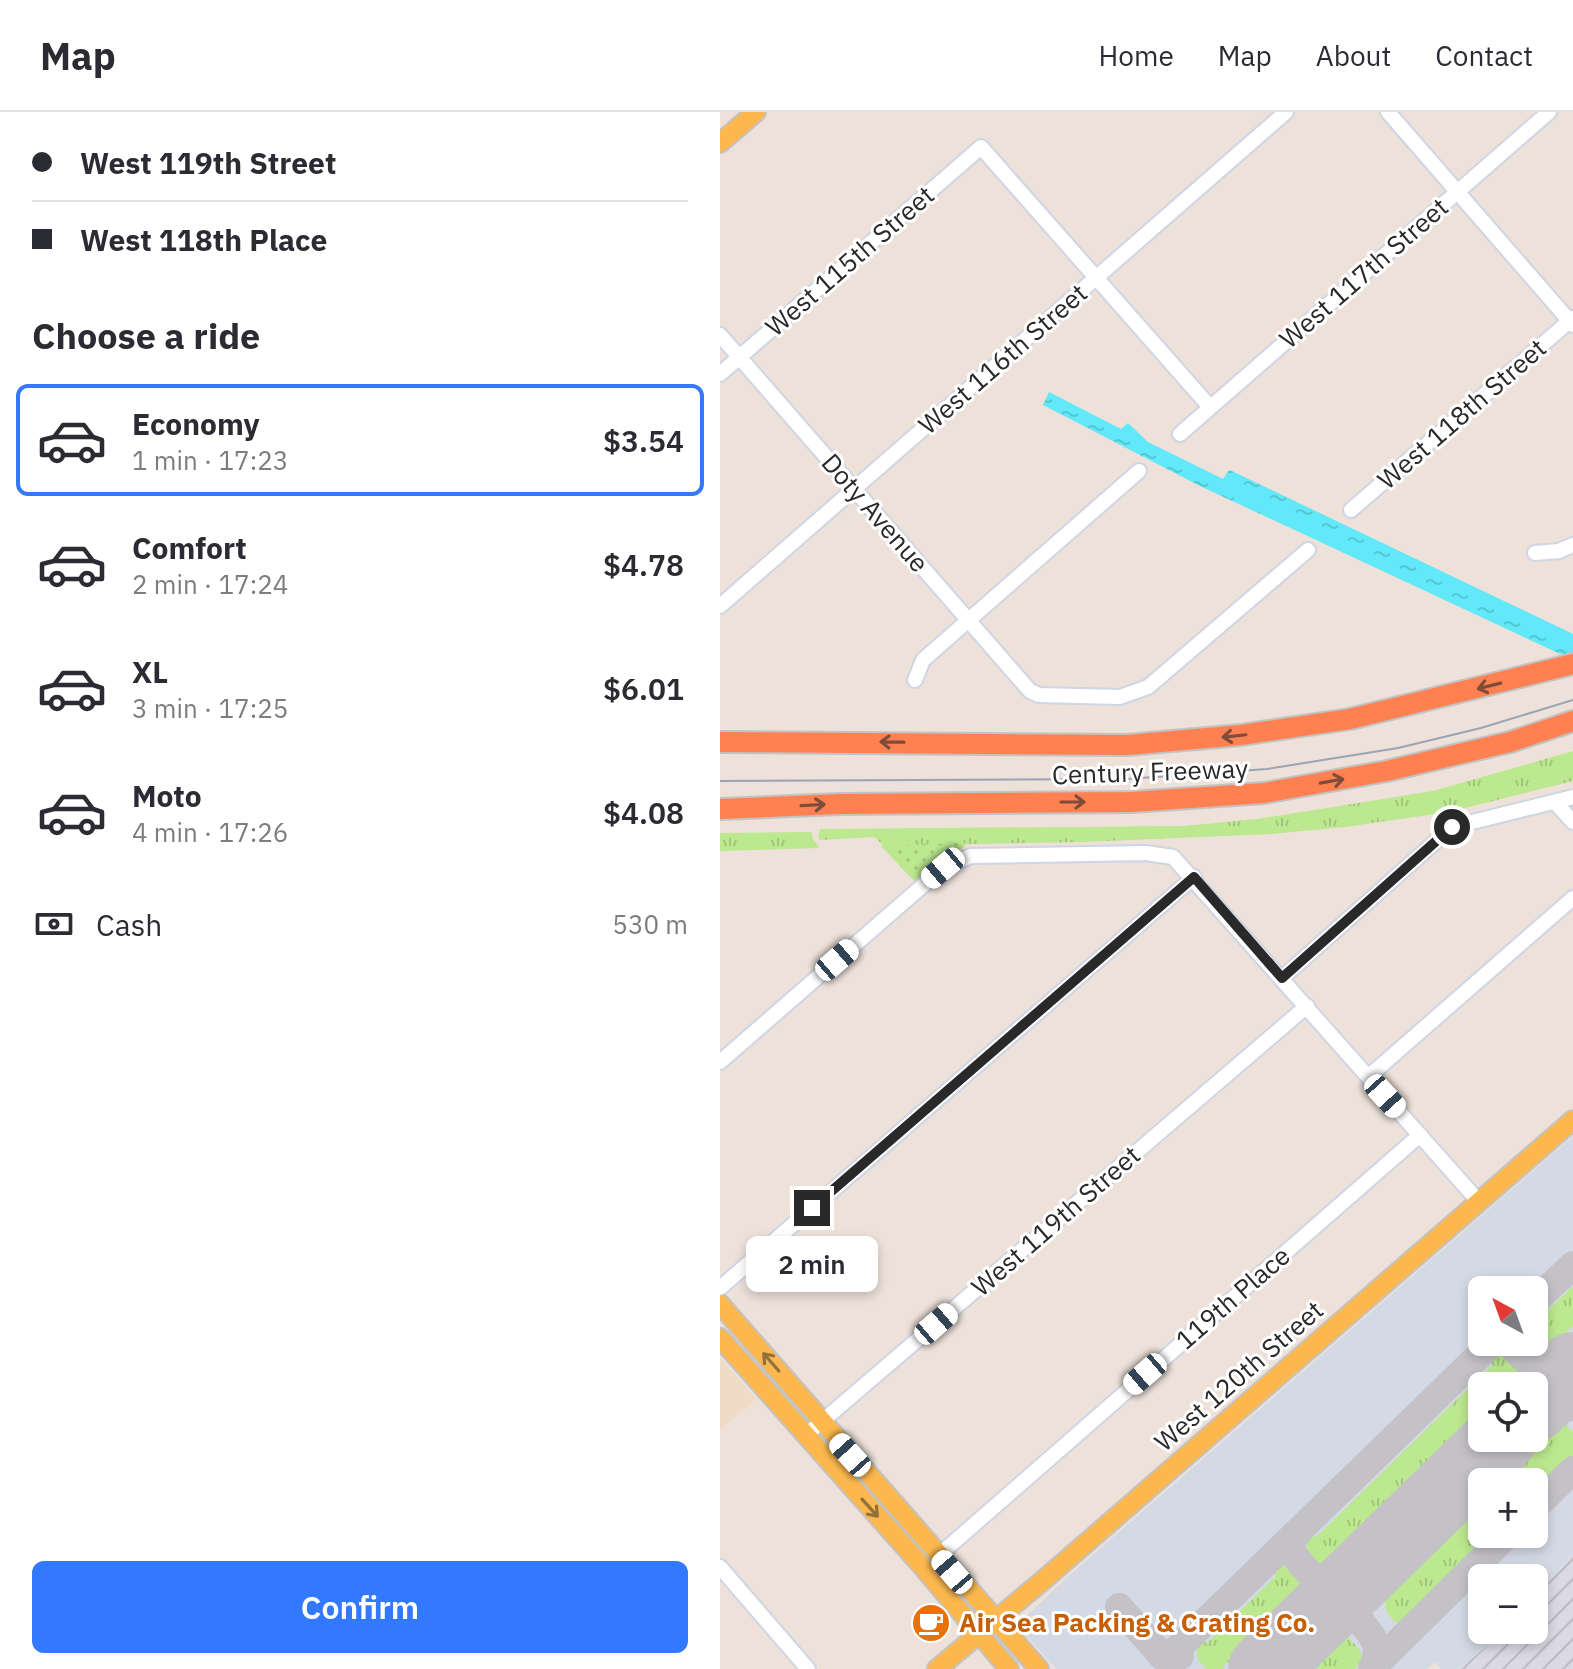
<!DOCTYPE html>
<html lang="en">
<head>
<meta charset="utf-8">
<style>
	body { margin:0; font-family:"IBM Plex Sans",sans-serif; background:#f7f7f7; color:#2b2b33; height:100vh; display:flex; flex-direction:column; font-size:30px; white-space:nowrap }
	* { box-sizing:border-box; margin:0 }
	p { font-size:26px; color:#7c7c81 }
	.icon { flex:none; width:44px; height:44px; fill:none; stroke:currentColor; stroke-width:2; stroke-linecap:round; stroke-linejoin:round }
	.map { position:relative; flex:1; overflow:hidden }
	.side { display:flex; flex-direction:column; background:#fff; width:720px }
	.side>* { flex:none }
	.banner { display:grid; align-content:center; height:176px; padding:0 32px; background:#fff }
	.needle { width:52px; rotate:319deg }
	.fabs { position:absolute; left:748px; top:1164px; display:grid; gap:16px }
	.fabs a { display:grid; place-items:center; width:80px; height:80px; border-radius:12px; background:#fff; box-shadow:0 4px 12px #0003; font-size:40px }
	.end { position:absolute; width:36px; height:36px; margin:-18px; border:10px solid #292929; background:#fff; box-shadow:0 0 0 4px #fff }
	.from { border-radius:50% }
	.bubble { position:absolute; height:56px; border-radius:12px; background:#fff; box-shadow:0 4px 12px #0003; font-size:26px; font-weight:600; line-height:56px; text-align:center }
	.car { position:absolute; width:24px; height:48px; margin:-24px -12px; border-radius:10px; box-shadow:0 0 6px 2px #0007; background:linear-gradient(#fff 24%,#345 0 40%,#fff 0 76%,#345 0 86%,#fff 0) }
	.banner b { display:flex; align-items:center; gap:28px; height:76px; font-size:30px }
	.banner b+b { border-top:2px solid #e1e1e2 }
	.banner i { width:20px; height:20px; background:#2b2b33 }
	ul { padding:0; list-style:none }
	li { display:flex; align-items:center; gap:24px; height:112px; margin:0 16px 12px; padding:0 16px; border:4px solid transparent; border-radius:12px }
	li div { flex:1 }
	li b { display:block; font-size:30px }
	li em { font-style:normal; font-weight:600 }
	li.selected { border-color:#3379ff }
	li>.icon { width:72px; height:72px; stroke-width:1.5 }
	h2 { padding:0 32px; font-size:36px; line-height:96px }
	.pay { display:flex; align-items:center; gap:20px; height:88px; padding:0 32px; font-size:30px }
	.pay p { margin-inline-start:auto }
	.button { display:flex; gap:16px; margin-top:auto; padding:16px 32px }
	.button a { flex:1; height:92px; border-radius:12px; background:#3379ff; color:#fff; font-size:32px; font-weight:600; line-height:92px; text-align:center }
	header { display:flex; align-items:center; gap:48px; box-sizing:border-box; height:112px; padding:0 40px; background:#fff; border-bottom:2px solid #e1e1e2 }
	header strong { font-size:38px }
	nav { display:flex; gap:44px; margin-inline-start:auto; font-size:28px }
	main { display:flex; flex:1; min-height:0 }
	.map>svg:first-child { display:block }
</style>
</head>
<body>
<header>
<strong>Map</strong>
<nav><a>Home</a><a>Map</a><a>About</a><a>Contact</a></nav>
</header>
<main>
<section class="side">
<div class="banner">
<b><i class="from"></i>West 119th Street</b>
<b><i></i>West 118th Place</b>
</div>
<h2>Choose a ride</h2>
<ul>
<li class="selected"><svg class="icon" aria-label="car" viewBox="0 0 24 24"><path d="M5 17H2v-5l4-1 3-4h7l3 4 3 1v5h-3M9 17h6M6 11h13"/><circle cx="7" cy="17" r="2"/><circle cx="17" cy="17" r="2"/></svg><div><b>Economy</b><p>1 min · 17:23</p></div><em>$3.54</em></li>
<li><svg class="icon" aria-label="car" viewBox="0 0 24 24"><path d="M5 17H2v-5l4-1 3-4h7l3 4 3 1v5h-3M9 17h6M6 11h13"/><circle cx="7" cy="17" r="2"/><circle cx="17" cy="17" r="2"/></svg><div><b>Comfort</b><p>2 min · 17:24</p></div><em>$4.78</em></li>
<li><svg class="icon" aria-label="car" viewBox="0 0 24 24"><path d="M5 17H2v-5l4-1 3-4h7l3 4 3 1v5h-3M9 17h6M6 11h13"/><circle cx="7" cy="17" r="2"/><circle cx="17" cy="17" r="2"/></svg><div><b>XL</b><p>3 min · 17:25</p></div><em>$6.01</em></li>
<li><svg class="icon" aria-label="car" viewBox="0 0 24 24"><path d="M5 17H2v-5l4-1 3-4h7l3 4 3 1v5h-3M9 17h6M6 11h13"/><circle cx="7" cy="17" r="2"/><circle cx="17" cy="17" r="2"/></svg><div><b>Moto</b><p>4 min · 17:26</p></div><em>$4.08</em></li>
</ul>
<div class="pay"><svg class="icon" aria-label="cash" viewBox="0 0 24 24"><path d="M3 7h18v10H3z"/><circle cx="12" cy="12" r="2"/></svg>Cash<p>530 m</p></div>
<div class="button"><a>Confirm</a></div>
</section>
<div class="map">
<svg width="853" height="1557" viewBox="0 0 853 1557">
	<defs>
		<pattern id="industrial-furrows" width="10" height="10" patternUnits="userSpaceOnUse" patternTransform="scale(2)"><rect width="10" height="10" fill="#dbdae4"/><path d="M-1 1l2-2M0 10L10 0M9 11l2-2" fill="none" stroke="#bcbbc4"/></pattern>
		<pattern id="grass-tufts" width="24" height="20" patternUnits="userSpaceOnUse" patternTransform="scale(2)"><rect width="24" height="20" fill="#bce890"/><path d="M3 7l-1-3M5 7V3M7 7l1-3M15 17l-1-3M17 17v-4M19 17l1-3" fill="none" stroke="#a2c77c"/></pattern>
		<pattern id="park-dots" width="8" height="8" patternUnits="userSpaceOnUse" patternTransform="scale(2)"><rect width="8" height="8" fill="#bce890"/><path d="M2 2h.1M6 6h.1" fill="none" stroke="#a2c77c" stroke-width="1.8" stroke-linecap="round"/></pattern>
		<pattern id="water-ripples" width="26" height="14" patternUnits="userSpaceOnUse" patternTransform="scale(2)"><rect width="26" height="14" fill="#61e8f9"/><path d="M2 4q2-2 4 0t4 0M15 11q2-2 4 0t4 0" fill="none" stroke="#54c7d5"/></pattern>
	</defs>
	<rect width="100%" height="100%" fill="#ede1d9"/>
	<path fill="url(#industrial-furrows)" d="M853 1444V1557H740L785 1518H814V1479Z"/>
	<path fill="#f0dcc6" d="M0 1246 36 1287 0 1318Z"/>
	<path fill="#d4dae5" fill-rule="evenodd" d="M853 1024V1444L814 1479V1466H762V1518H785L740 1557H721L715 1550 707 1557H336L301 1518 303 1507 352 1461ZM762 1178H814V1230H762ZM762 1274H814V1326H762ZM762 1370H814V1422H762Z"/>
	<g fill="url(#grass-tufts)">
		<path d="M853 639V669L729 700 625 715 551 722 363 730 163 734 155 725 100 728 98 726 100 717 465 714 537 707 713 679Z"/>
		<path d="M92 720V726L99 734 98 736 0 739V721Z"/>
		<path d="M853 1174V1214L826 1241 829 1245 817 1247 802 1230H814V1211Z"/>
		<path d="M781 1242C791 1245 801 1255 805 1265L801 1273 796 1268 790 1274H762V1302L611 1449 616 1455 608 1458 600 1455 587 1441V1429L593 1423 596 1425 772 1253 770 1250Z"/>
		<path d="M840 1311H845L853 1320V1344L814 1382V1370H780Z"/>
		<path d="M762 1388V1422H774L683 1510H675C664 1499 662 1491 670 1478Z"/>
		<path d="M566 1453 573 1456 586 1470 588 1476 584 1484 579 1481 503 1555 504 1557H486L477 1546V1536L483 1529 487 1531 556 1464 553 1461 560 1455Z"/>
		<path d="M617 1522 626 1523 639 1537 643 1546 635 1557H589L616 1530 612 1526Z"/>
	</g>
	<path fill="url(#park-dots)" d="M248 731 197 772 161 734Z"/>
	<path fill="url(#water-ripples)" d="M329 280 401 317 408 311 428 330 503 367 509 358 514 360 853 522V548L478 373 323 293Z"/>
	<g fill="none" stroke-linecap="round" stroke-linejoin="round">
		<g stroke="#c4c2c7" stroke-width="28">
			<path d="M814 1190 853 1153"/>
			<path d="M788 1230C806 1251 825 1269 853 1253"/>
			<path d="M853 1262 849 1276 853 1295"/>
			<path d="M814 1396 853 1358"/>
			<path d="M577 1422 572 1428 571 1438C589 1465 608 1485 639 1464 616 1518 671 1513 653 1555"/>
			<path d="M399 1495 442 1544H460"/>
			<path d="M442 1544 453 1541 773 1230"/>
			<path d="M652 1556 788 1422"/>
		</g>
		<g stroke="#c4c2c7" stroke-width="72">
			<path d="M814 1294 853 1256"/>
			<path d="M544 1557 781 1326"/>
		</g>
		<g stroke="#ced5e3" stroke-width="18">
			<g id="minor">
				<path d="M668 0 853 213"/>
				<path d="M0 223 310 579 319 583 400 585 428 575 588 438"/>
				<path d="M0 262 261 35 490 295"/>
				<path d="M460 322 829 0"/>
				<path d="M631 398 853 206"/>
				<path d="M815 441 839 439 853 433"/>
				<path d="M0 494 566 0"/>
				<path d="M195 568 203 548 419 359"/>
				<path d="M836 691 853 710"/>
				<path d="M562 866 732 715 853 685"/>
				<path d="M0 950 223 756 251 744 426 741 453 745 760 1091"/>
				<path d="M648 965 853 786"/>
				<path d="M0 1176 474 765"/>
				<path d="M85 1324 587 894"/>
				<path d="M218 1444 700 1023"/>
				<path d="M0 1455 88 1557"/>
			</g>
		</g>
		<g stroke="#c3c3c3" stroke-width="22">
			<g id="major">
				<path d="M0 31 36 0"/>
				<path d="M0 1192 319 1557"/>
				<path d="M0 1226 201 1453 289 1557"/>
				<path d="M217 1557 327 1465 853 1008"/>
			</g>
		</g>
		<g stroke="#c3c3c3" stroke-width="24">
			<g id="highway">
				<path d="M0 630 407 633 521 623 630 607 853 552"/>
				<path d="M0 697 120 692 411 690 544 681 667 659 790 630 853 609"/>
			</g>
		</g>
		<use href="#minor" stroke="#fff" stroke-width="14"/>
		<use href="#major" stroke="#fcb84e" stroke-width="18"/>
		<use href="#highway" stroke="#ff8151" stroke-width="20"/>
		<path stroke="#9ba3b5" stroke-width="2" d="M0 669 407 667 547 657 678 636 761 616 853 588"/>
	</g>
	<defs><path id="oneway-shaft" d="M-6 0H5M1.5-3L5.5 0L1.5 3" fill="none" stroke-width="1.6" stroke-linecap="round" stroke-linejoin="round" transform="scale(2)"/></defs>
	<g stroke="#7f4c39">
		<use href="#oneway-shaft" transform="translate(769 574) rotate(166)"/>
		<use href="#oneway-shaft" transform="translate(514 624) rotate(174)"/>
		<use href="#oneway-shaft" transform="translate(172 630) rotate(-179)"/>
		<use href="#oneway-shaft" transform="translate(612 669) rotate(-10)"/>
		<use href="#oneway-shaft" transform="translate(353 690)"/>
		<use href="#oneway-shaft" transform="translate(93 693) rotate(-3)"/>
	</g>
	<g stroke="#92703c">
		<use href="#oneway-shaft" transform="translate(51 1250) rotate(-131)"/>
		<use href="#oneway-shaft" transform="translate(150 1396) rotate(48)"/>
	</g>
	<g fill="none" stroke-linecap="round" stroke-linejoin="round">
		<path stroke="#292929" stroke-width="10" d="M92 1096 474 765 562 866 732 715"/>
	</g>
	<defs>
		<g id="cafe-disc" transform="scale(2)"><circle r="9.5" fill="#e8710a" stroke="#fff"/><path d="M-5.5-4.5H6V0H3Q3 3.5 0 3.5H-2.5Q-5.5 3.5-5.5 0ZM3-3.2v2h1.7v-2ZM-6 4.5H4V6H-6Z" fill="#fff"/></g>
	</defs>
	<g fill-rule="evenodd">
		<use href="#cafe-disc" x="211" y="1511"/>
	</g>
	<g text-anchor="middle" stroke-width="6" stroke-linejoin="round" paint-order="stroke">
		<g font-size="26" fill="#292929" stroke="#fff">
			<text transform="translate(130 149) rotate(-41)" y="9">West 115th Street</text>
			<text transform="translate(644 161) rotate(-41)" y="9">West 117th Street</text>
			<text transform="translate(283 247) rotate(-41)" y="9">West 116th Street</text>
			<text transform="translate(742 302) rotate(-41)" y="9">West 118th Street</text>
			<text transform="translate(155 401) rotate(49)" y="9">Doty Avenue</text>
			<text transform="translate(430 660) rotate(-2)" y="9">Century Freeway</text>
			<text transform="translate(336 1109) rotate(-41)" y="9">West 119th Street</text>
			<text transform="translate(513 1186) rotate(-41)" y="9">119th Place</text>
			<text transform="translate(519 1264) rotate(-41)" y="9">West 120th Street</text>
		</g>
		<g font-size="26" font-weight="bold" fill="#c56008" stroke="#fff" text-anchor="start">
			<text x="239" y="1520">Air Sea Packing &amp; Crating Co.</text>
		</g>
	</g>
</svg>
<div class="fabs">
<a><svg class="needle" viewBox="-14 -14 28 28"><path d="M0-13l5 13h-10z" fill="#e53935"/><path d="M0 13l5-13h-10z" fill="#7c7c81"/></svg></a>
<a><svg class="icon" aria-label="locate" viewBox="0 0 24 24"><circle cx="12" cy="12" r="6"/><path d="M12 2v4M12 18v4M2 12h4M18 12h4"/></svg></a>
<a>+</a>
<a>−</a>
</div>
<i class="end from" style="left:732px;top:715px"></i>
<i class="end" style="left:92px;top:1096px"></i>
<div class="bubble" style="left:26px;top:1124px;width:132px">2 min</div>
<i class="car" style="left:223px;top:756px;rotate:230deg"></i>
<i class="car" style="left:117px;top:848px;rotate:49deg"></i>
<i class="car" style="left:665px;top:984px;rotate:138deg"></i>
<i class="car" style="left:216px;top:1212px;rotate:49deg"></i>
<i class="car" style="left:425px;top:1262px;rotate:229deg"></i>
<i class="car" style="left:130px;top:1343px;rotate:318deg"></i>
<i class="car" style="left:232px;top:1460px;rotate:319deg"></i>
</div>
</main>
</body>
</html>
